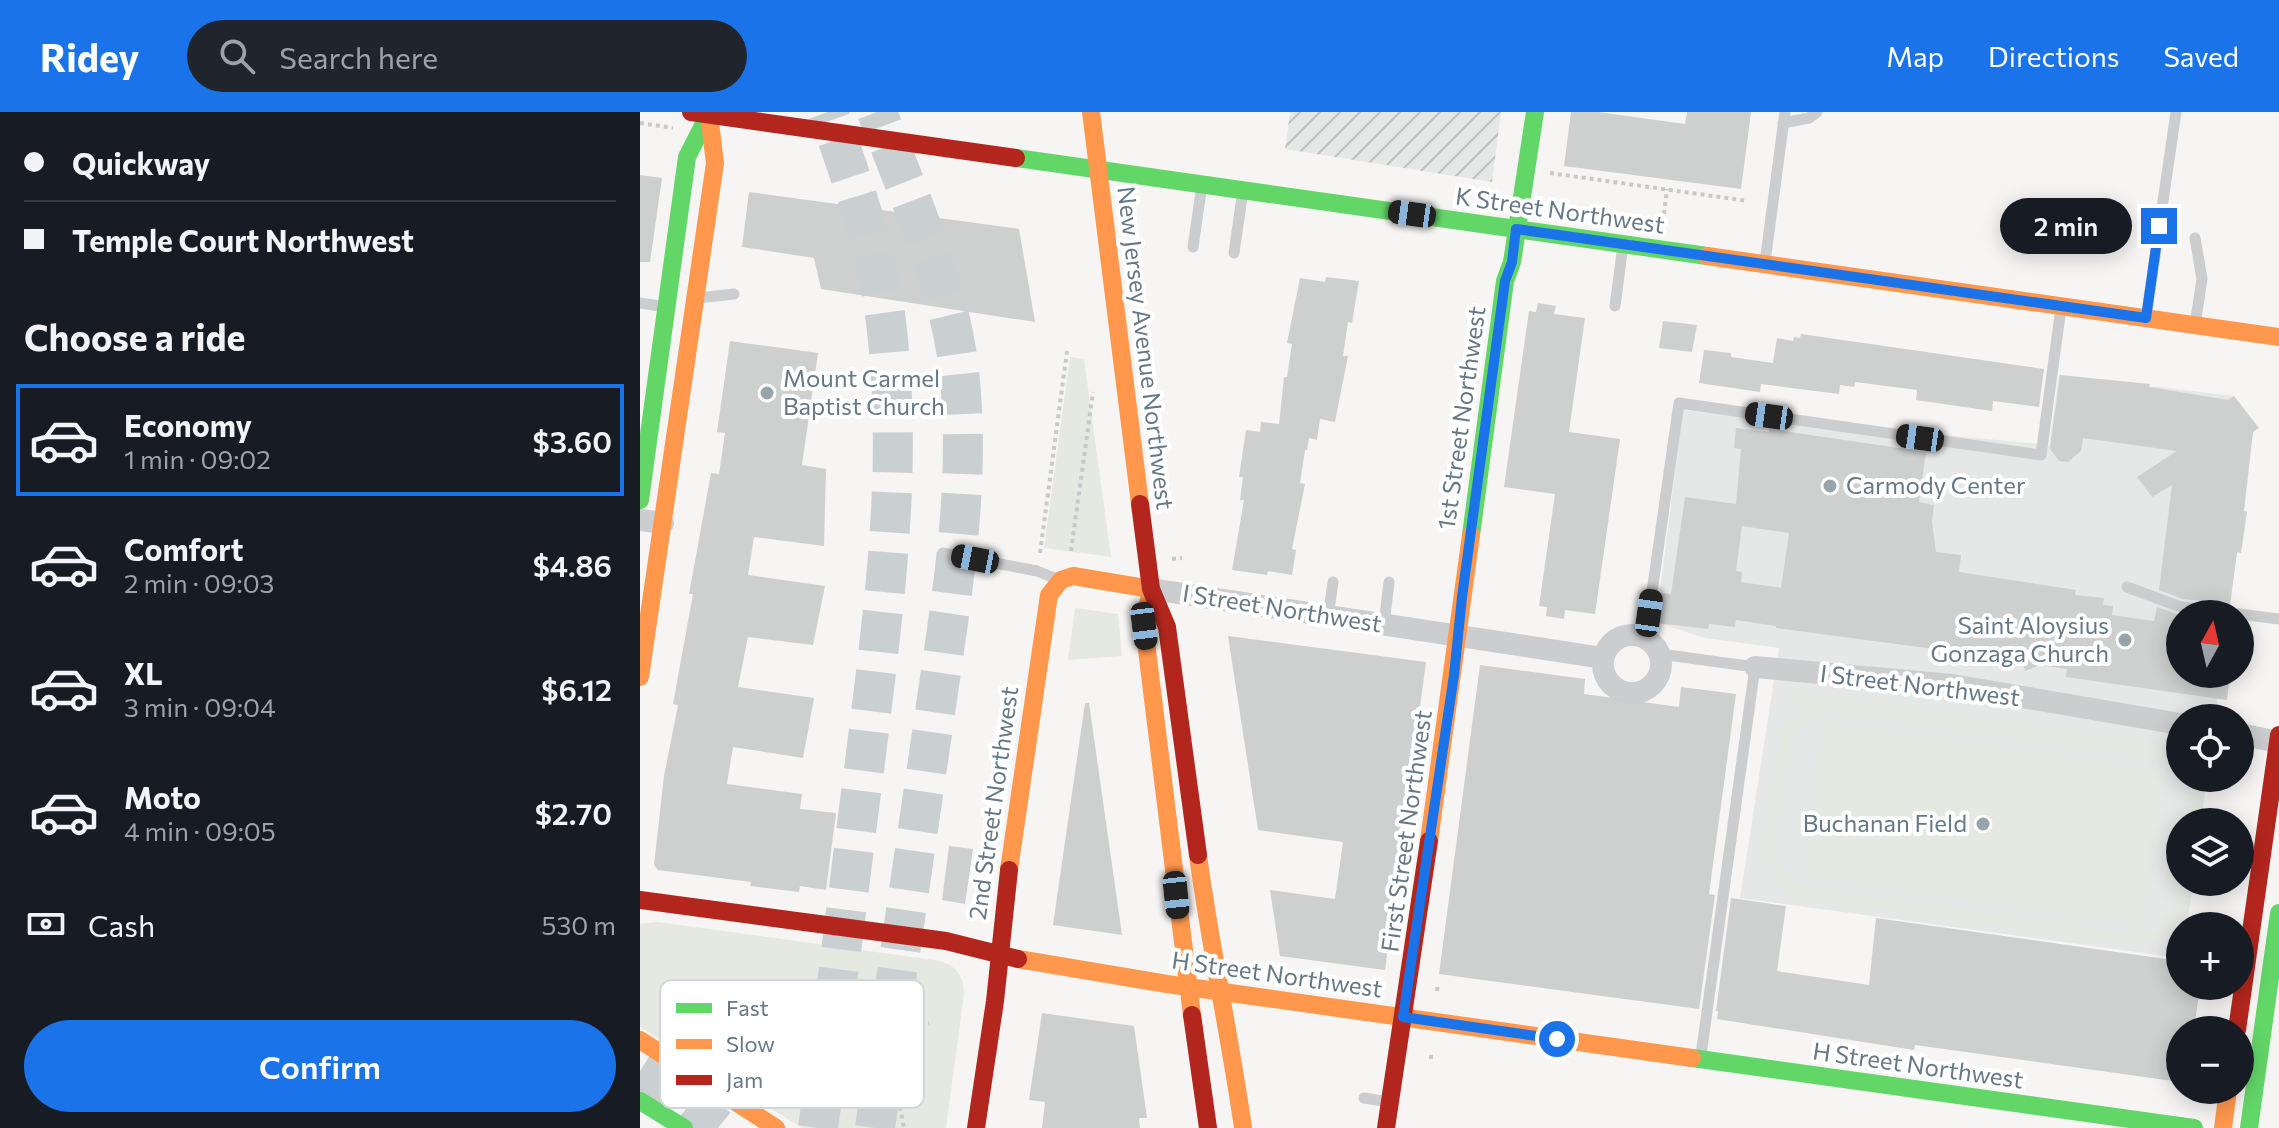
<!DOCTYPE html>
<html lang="en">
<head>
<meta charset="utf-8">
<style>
	body { margin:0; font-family:Commissioner,sans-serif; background:#20242c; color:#f1f3f6; height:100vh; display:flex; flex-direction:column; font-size:30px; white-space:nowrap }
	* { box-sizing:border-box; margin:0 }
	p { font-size:26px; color:#9ea1a6 }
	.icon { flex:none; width:44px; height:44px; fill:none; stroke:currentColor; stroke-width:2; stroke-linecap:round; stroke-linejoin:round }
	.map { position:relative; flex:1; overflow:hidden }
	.side { display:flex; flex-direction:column; background:#171b24; width:640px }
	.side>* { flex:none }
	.banner { display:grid; align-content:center; height:176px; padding:0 24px; background:#171b24 }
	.needle { width:52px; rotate:8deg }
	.fabs { position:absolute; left:1526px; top:488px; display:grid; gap:16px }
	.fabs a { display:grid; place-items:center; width:88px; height:88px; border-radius:50%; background:#171b24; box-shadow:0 4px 20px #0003; font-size:40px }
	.end { position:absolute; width:36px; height:36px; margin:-18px; border:10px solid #1a73e8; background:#fff; box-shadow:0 0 0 4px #fff }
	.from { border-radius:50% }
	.bubble { position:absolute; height:56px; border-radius:28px; background:#171b24; box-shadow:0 4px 20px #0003; font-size:26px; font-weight:600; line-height:56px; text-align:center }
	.car { position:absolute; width:24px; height:48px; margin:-24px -12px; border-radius:10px; box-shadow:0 0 6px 2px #0007; background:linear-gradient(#222 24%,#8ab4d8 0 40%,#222 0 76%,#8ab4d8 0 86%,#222 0) }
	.banner b { display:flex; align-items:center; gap:28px; height:76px; font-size:30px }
	.banner b+b { border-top:2px solid #363941 }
	.banner i { width:20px; height:20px; background:#f1f3f6 }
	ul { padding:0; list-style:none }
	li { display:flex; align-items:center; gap:24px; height:112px; margin:0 16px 12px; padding:0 8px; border:4px solid transparent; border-radius:0px }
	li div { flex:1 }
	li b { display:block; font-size:30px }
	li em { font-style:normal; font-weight:600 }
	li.on { border-color:#1a73e8 }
	li>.icon { width:72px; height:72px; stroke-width:1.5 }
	h2 { padding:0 24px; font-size:36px; line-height:96px }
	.pay { display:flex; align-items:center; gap:20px; height:88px; padding:0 24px; font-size:30px }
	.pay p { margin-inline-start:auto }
	.action { display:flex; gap:16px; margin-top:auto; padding:16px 24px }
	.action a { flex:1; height:92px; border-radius:48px; background:#1a73e8; color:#fff; font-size:32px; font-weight:600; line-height:92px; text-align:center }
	header { display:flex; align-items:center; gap:48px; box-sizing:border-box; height:112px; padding:0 40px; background:#1a73e8; color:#fff }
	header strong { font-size:38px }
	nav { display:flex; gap:44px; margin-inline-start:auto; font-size:28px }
	.search { width:560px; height:72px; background:#20242c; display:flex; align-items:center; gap:20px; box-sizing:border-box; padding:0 28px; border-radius:44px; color:#9ea1a6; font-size:30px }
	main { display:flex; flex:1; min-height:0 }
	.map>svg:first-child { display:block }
</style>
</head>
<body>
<header>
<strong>Ridey</strong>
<div class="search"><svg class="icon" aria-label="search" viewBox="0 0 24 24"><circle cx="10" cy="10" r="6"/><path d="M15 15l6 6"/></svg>Search here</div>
<nav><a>Map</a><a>Directions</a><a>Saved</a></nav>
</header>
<main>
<section class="side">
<div class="banner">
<b><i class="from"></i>Quickway</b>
<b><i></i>Temple Court Northwest</b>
</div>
<h2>Choose a ride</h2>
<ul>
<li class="on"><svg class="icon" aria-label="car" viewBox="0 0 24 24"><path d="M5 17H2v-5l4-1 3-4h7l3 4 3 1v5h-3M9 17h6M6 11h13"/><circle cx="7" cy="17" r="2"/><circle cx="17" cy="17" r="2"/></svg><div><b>Economy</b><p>1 min · 09:02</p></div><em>$3.60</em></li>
<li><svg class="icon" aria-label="car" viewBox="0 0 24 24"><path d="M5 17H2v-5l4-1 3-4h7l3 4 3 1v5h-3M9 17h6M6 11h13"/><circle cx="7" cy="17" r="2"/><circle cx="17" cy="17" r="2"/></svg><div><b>Comfort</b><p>2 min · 09:03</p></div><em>$4.86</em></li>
<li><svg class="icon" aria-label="car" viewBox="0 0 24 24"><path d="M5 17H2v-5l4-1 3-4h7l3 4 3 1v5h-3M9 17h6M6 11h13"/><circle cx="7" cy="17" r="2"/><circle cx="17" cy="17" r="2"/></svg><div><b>XL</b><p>3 min · 09:04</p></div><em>$6.12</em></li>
<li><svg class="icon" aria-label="car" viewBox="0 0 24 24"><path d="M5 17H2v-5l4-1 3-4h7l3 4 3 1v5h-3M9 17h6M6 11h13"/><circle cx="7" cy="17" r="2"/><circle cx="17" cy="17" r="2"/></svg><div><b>Moto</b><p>4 min · 09:05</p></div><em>$2.70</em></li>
</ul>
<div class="pay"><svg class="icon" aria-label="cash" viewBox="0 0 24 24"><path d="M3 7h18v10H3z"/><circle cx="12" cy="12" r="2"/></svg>Cash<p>530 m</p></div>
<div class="action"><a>Confirm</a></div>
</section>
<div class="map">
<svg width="1639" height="1016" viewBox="0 0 1639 1016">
	<defs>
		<pattern id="industrial-furrows" width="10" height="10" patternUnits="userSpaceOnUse" patternTransform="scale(2)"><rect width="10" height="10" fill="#e6e7e7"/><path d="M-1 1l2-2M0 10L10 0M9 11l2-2" fill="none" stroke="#bec0c1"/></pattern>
	</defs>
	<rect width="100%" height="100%" fill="#f6f5f4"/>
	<path fill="#e6e7e7" d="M1419 263 1594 284 1589 289 1613 320 1589 502H1540V562H1581L1575 606H1540V666H1567L1561 710H1540V770H1553L1547 814H1540V846L1100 786 1139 536 1065 526 1016 510 1043 298 1409 333Z"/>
	<path fill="url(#industrial-furrows)" d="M650 0H861L852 70 645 37Z"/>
	<g fill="#e6e8e2">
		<path d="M430 245 444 247 471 445 404 436Z"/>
		<path d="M435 496 478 502 482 544 428 548Z"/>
		<path d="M1154 580 1540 635V660L1526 649 1512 645 1199 600C1182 599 1165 605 1155 620 1145 635 1131 732 1138 749 1144 764 1156 772 1170 777L1494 823C1525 820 1536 798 1540 770H1550C1545 807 1531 832 1490 833L1172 788C1143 780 1126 760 1125 730L1140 629 1150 610 1167 596 1152 594Z"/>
		<path d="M1185 612 1523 660 1502 811 1164 763Z"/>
		<path d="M1544 666H1555C1562 681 1561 694 1559 710H1549L1550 682Z"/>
		<path d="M18 810 301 849C317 855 324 865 324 882L306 1016H162L0 915V812Z"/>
	</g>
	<g fill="#cecfcf" fill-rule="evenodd">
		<path d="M931 0H958L1045 12 1047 0H1111L1101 77 924 54Z"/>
		<path d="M0 63 22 66 10 150H0Z"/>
		<path d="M109 80 379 117 395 210 181 177 174 146 102 135Z"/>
		<path d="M686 165 719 169 712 211 708 210 703 244H708L695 310 680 307 677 328 669 326 667 338H665L660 371 665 372 652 437 656 438 652 463 628 459 627 463 592 458 604 388H600L603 365H599L606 318 620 320 621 310 639 312 644 265H647L652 232 647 231 660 166 685 170Z"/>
		<path d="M898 191 916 194 914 202 945 206 929 320 980 327 955 502 925 498 924 507 906 504 907 495 899 494 915 382 864 375 889 199 896 200Z"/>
		<path d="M1023 209 1057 213 1052 240 1019 236Z"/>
		<path d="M1161 222 1404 257 1399 295 1353 289 1352 299 1276 288 1277 278 1215 270 1214 275 1200 273 1199 282 1121 272 1120 280 1059 271 1064 238 1091 241V245L1133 251 1137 226 1153 229 1154 225 1160 226Z"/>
		<path d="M90 229 178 241 162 353 186 357 184 434 114 425 108 463 185 474 173 533 108 525 98 575 174 586 163 646 93 635 87 672 162 682 160 697 196 701 186 778 160 774 159 780 110 774 111 770 18 758 14 753 24 664 38 593 33 592 53 482H49L71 361 79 362 85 321 77 320Z"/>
		<path d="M1420 263 1510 272 1509 275 1588 288 1594 284 1619 316 1613 320 1604 399 1607 400 1601 441 1597 440 1590 492 1543 487 1519 478 1532 373 1512 385 1497 365 1537 339 1443 326 1441 339 1428 350 1419 349 1410 337Z"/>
		<path d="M1096 316 1129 320V317L1286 340 1279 390 1294 393 1292 410 1296 440 1321 443 1319 460 1436 478 1435 483 1464 486 1463 493 1473 494 1472 503 1514 509 1517 495 1540 503V562H1590L1587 588 1426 565 1427 557 1400 553 1385 559 1382 550 1341 547 1339 543 1136 516V514L1096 508 1095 515 1069 512 1068 517 1017 511 1020 481 1031 482 1045 385 1096 392 1101 337 1094 336ZM1102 414 1149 421 1141 476 1101 470 1102 460 1096 459Z"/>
		<path d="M588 524 786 550 745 858 640 844 630 778 695 787 703 730 618 718Z"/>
		<path d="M840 553 945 567 944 582 1039 595 1041 575 1096 582 1069 782 1075 783 1059 897 799 862Z"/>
		<path d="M445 591H449L482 823 413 813Z"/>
		<path d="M309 734 333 737 325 792 302 788Z"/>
		<path d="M1091 786 1146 794 1137 859 1229 873 1236 806 1540 849V874H1560L1554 918H1540V970L1275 933 1274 938 1077 907 1078 899H1076Z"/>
		<path d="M402 901 494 914 507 1006H499L500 1016H402L405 990 389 988Z"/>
	</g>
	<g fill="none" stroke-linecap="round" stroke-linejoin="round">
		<g stroke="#cad0d2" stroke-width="40" stroke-dasharray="40 20" stroke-linecap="butt">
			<path d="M0 959 35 981 78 1016"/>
			<path d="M178 1016C195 894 209 772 225 650 243 502 264 359 246 210 237 137 212 68 188 0"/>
			<path d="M235 1016C254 880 274 744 294 608 310 493 332 376 319 259 310 174 267 80 237 0"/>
		</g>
		<g stroke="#c8caca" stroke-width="4" stroke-dasharray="4 4" stroke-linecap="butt">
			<path d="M0 11 33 16"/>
			<path d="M910 61 1108 89"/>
			<path d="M847 86 848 77"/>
			<path d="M1024 102 1027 77"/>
			<path d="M431 439 453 280"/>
			<path d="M400 441 427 239"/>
			<path d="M532 447 542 446"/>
			<path d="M797 879 798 872"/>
			<path d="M217 922 289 911"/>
			<circle cx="210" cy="958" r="36"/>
			<path d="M102 938 184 984"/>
			<path d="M791 947V943"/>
			<path d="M247 957 260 995 264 1016"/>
			<path d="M1554 982V978"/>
		</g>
		<g stroke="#cccdce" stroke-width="11">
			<path d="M1143 11 1169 6 1177 0"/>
			<path d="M553 135 562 73"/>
			<path d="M594 141 603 78"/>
			<path d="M1125 150 1145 0"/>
			<path d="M58 186 94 182"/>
			<path d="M0 191 26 195"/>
			<path d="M975 194 983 133"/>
			<path d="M1506 206 1536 0"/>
			<path d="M1555 213 1562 167 1555 126"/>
			<path d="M303 441 397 459 417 467"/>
			<path d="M1487 475 1541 495 1598 502"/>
			<path d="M1600 502 1639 507"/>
			<path d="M688 505 693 470"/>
			<path d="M744 513 749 470"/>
			<path d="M1008 527 1009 501 1039 291 1401 343 1421 196"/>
			<path d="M1020 542 1115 555 1061 943"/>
			<path d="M724 986 749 990"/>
		</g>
		<g stroke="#cccdce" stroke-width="22">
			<path d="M0 408 23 411"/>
			<path d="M511 477 963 546"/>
			<circle cx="992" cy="552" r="29"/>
			<path d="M1115 555 1312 573 1540 612"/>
			<path d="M1600 622 1638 630"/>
		</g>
		<g stroke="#63d668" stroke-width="18">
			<path d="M376 46 1067 144"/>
			<path d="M0 388 47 45 69 2"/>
			<path d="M831 423 865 169 872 150 895 0"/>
			<path d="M1052 946 1554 1016"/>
			<path d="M0 989 44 1016"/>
			<path d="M1609 1016 1639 801"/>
		</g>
		<g stroke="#ff974d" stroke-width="18">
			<path d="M451 0 500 392"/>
			<path d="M1067 144 1639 225"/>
			<path d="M511 477 504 514 552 903"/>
			<path d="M0 565 75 51 69 2"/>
			<path d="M789 729 831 423"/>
			<path d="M558 743C570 834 590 924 603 1016"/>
			<path d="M369 758 409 483 421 468 433 464 511 477"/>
			<path d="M378 847 527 872 1052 946"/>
			<path d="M0 928 136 1016"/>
			<path d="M1583 1016 1588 978"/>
		</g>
		<g stroke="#b3261e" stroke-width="18">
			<path d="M51 0 376 46"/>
			<path d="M500 392 511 477 527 515 558 743"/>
			<path d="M0 788 306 829 378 847"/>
			<path d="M552 903 568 1016"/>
			<path d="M1597 918 1639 623"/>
			<path d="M336 1016 355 889 369 758"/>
			<path d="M746 1016 789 729"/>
		</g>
	</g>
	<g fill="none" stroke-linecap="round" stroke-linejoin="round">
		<path stroke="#1a73e8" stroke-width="10" d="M917 927 763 905 814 563 822 485 865 169 872 150 876 117 1506 206 1519 114"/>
	</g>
	<g fill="#98a4ab" stroke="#fff" stroke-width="3">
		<circle cx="127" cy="281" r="8"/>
		<circle cx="1190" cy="374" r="8"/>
		<circle cx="1485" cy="528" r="8"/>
		<circle cx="1343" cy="712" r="8"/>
	</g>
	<g text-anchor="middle" stroke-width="8" stroke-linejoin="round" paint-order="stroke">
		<g font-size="24" fill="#657884" stroke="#fff">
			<text transform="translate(920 99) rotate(8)" y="8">K Street Northwest</text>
			<text transform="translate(505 236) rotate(83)" y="8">New Jersey Avenue Northwest</text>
			<text transform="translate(822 306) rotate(-82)" y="8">1st Street Northwest</text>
			<text transform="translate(642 497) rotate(9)" y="8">I Street Northwest</text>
			<text transform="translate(1280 574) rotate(7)" y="8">I Street Northwest</text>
			<text transform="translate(354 691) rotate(-82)" y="8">2nd Street Northwest</text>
			<text transform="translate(767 719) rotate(-82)" y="8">First Street Northwest</text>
			<text transform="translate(637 863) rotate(8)" y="8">H Street Northwest</text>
			<text transform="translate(1278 954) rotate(8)" y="8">H Street Northwest</text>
		</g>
		<g font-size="24" fill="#657884" stroke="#fff" text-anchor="start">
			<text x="143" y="275">Mount Carmel<tspan x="143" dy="28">Baptist Church</tspan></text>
			<text x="1206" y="382">Carmody Center</text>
			<text x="1469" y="522" text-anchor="end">Saint Aloysius<tspan x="1469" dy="28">Gonzaga Church</tspan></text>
			<text x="1327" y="720" text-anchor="end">Buchanan Field</text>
		</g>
	</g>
	<rect x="20" y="868" width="264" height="128" rx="12" fill="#fff" stroke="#d1d6da" stroke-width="2"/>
	<rect x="36" y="891" width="36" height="10" fill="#63d668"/>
	<rect x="36" y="927" width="36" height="10" fill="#ff974d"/>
	<rect x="36" y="963" width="36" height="10" fill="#b3261e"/>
	<g font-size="22" fill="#657884">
		<text x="86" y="904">Fast</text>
		<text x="86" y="940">Slow</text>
		<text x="86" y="976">Jam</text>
	</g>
</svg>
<div class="fabs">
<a><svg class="needle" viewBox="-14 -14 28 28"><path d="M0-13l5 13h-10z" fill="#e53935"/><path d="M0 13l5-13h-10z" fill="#9ea1a6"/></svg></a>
<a><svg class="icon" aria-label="locate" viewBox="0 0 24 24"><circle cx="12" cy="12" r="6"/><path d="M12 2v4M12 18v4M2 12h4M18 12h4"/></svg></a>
<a><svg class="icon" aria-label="layers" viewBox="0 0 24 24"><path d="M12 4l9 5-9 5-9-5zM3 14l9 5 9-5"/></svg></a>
<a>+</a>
<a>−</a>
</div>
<i class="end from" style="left:917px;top:927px"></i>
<i class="end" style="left:1519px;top:114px"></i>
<div class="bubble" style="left:1360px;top:86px;width:132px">2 min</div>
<i class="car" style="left:772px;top:102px;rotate:278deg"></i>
<i class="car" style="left:1129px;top:304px;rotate:278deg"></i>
<i class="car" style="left:1280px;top:326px;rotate:278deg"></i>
<i class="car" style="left:335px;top:447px;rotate:281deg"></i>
<i class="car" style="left:1009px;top:501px;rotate:8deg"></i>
<i class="car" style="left:504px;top:514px;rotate:173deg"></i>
<i class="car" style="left:536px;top:783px;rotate:174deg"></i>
</div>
</main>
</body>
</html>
